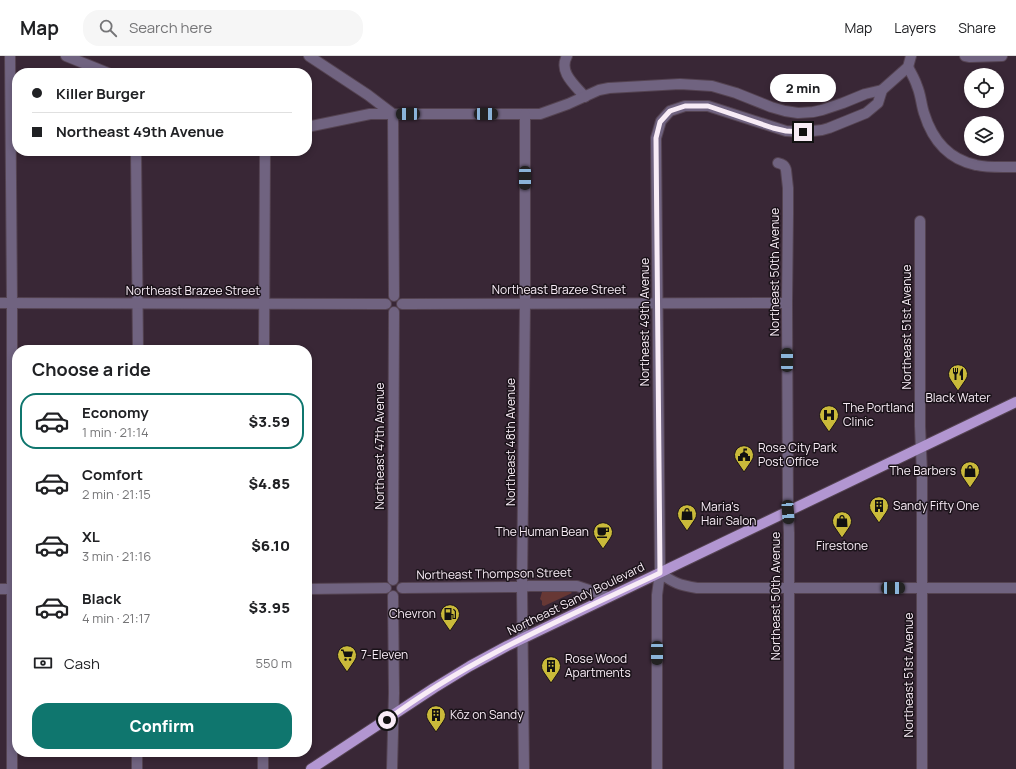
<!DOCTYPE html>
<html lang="en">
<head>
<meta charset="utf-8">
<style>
	body { margin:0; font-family:Manrope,sans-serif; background:#f6f6f6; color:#202124; height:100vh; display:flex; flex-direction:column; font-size:15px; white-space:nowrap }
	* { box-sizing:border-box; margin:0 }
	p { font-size:13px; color:#757577 }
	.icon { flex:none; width:22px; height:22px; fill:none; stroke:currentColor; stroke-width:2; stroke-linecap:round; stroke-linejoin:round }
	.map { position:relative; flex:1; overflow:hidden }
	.panel { position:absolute; left:12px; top:289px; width:300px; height:412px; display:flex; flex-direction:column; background:#fff; border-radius:16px; box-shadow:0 2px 6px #0003 }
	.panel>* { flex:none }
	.guide { position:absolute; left:12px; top:12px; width:300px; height:88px; border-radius:16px; box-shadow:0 2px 6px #0003; display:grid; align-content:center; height:88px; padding:0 20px; background:#fff }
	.controls { position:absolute; left:964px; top:12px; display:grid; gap:8px }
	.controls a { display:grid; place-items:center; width:40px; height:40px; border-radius:50%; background:#fff; box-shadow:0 2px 6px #0003; font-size:20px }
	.end { position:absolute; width:18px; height:18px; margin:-9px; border:5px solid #f8ecf6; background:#111; box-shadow:0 0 0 2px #111 }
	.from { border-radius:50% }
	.bubble { position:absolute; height:28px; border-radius:14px; background:#fff; box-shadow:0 2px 6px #0003; font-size:13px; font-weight:800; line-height:28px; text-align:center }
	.car { position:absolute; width:12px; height:24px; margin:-12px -6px; border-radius:5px; box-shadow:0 0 3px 1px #0007; background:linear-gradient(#222 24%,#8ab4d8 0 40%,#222 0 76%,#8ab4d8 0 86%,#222 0) }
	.guide b { display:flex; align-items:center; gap:14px; height:38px; font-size:15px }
	.guide b+b { border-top:1px solid #e0e0e0 }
	.guide i { width:10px; height:10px; background:#202124 }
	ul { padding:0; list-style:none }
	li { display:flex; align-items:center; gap:12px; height:56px; margin:0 8px 6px; padding:0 12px; border:2px solid transparent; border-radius:16px }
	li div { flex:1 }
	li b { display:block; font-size:15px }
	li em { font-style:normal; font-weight:800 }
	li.on { border-color:#0f766e }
	li>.icon { width:36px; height:36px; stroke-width:1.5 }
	h2 { padding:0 20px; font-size:18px; line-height:48px }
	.pay { display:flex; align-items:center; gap:10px; height:44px; padding:0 20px; font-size:15px }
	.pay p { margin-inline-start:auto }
	.cta { display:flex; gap:8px; margin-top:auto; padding:8px 20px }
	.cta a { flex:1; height:46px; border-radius:16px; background:#0f766e; color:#fff; font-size:16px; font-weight:800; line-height:46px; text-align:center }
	header { display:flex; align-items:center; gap:24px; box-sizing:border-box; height:56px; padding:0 20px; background:#fff; border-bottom:1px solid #e0e0e0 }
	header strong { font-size:19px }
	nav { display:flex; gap:22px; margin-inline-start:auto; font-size:14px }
	.search { width:280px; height:36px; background:#f6f6f6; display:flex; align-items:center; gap:10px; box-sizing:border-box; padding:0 14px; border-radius:16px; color:#757577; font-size:15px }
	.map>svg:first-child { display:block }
</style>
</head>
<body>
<header>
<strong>Map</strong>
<div class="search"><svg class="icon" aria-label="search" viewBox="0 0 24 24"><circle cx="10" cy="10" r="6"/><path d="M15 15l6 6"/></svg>Search here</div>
<nav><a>Map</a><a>Layers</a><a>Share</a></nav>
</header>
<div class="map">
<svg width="1016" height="713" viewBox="0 0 1016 713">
	<rect width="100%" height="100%" fill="#392736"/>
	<path fill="#673835" d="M542 536H571L572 537 544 550 542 549V545L540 543Z"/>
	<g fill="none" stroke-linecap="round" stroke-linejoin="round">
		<g stroke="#544351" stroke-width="12">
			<g id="minor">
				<path d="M10 0 12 247V713"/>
				<path d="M66 0 108 17"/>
				<path d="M309 0 368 39 393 58"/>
				<path d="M567 0C558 16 575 29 585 41"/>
				<path d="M965 0 970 1 1002 0"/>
				<path d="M908 11C911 17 915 23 917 30 921 39 921 48 924 57 932 83 947 103 976 109 989 112 1003 111 1016 111"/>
				<path d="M393 58 394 240"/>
				<path d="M307 71 370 58H540L568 48 599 34 609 32 680 28 712 30 736 37 771 51 785 55 798 57 813 56 822 54 843 47 865 38 882 34 908 11 911 0"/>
				<path d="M136 95 138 294"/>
				<path d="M778 107C782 108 785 109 786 114L788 132V159L787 247 788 456 789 477V713"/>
				<path d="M920 165V370L922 417V713"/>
				<path d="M0 247 386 248"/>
				<path d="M402 248 787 247"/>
				<path d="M264 294 265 95"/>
				<path d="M660 517C674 527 679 529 697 532H1016"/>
				<path d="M393 524 394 256"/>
				<path d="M402 532 522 531 529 530H577L589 534 608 541"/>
				<path d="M0 533H17"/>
				<path d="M307 533 386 532"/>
				<path d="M137 713V696"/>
				<path d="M263 713V696"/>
				<path d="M392 713 394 637 393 540"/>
				<path d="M524 713 522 531 525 248V58"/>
				<path d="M657 713V539L660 517 656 82 661 65 670 55 685 50H708L786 75 803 76 822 74 829 72 866 57 878 47 882 34"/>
			</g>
		</g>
		<g stroke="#544351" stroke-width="12">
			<path id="major" d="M311 713 434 632 470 610 507 590 1016 346"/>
		</g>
		<use href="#minor" stroke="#706380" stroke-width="10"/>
		<use href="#major" stroke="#b296d1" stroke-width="10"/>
	</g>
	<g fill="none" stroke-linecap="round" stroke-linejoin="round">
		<path stroke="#f8ecf6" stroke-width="5" d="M387 664C470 602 567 561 660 517L656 82 660 66 670 55 685 50H708L773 72 786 75 803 76"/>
	</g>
	<defs>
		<g id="restaurant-pin" transform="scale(1)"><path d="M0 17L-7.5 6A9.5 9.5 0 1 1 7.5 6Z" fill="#caba3a" stroke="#1b131a"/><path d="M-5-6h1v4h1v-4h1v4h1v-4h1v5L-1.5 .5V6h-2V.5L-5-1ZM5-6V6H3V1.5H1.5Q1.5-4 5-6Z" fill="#111"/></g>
		<g id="hospital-pin" transform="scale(1)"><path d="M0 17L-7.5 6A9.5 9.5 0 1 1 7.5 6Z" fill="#caba3a" stroke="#1b131a"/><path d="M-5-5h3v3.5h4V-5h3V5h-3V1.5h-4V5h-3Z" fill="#111"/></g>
		<g id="civic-pin" transform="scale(1)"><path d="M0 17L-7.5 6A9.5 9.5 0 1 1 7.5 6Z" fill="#caba3a" stroke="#1b131a"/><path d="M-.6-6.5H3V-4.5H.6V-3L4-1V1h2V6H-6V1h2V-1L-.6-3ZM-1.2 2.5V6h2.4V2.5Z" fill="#111"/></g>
		<g id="shop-pin" transform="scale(1)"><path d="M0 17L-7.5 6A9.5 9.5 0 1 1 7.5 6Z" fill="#caba3a" stroke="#1b131a"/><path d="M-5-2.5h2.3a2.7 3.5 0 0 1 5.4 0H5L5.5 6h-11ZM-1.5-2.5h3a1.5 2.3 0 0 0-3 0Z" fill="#111"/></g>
		<g id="building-pin" transform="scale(1)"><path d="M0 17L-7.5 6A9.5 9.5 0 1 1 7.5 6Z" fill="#caba3a" stroke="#1b131a"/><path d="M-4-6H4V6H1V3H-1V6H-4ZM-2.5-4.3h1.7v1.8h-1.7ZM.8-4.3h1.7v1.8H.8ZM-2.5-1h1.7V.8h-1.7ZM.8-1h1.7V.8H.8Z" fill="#111"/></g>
		<g id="cafe-pin" transform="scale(1)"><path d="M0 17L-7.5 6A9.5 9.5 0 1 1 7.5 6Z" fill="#caba3a" stroke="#1b131a"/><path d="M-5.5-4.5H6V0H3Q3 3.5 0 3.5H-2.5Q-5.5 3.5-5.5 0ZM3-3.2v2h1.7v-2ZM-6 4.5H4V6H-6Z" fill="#111"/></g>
		<g id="fuel-pin" transform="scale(1)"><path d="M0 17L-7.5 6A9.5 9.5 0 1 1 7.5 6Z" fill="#caba3a" stroke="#1b131a"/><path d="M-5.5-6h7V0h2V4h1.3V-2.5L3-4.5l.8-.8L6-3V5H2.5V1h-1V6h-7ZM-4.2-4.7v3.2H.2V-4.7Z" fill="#111"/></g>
		<g id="supermarket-pin" transform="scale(1)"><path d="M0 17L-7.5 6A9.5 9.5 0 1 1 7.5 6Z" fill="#caba3a" stroke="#1b131a"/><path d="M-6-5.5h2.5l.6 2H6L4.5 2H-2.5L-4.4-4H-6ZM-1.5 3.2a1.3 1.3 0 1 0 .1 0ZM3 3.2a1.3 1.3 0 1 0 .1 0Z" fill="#111"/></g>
	</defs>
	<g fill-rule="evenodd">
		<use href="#restaurant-pin" x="958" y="318"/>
		<use href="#hospital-pin" x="829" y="359"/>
		<use href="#civic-pin" x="744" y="399"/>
		<use href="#shop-pin" x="970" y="415"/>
		<use href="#building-pin" x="879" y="450"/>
		<use href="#shop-pin" x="687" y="458"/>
		<use href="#shop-pin" x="842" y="465"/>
		<use href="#cafe-pin" x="603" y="476"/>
		<use href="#fuel-pin" x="450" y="558"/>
		<use href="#supermarket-pin" x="347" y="599"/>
		<use href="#building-pin" x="551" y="610"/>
		<use href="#building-pin" x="436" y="659"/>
	</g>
	<g text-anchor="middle" stroke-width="3" stroke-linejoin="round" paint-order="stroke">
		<g font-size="12" fill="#f8ecf6" stroke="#1b131a">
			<text transform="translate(775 216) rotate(-90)" y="4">Northeast 50th Avenue</text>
			<text x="559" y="238">Northeast Brazee Street</text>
			<text x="193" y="239">Northeast Brazee Street</text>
			<text transform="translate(645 266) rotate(-90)" y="4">Northeast 49th Avenue</text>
			<text transform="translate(907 271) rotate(-90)" y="4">Northeast 51st Avenue</text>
			<text transform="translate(511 386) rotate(-90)" y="4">Northeast 48th Avenue</text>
			<text transform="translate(380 390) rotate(-90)" y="4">Northeast 47th Avenue</text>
			<text transform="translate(494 518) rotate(-1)" y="4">Northeast Thompson Street</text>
			<text transform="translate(776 540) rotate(-90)" y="4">Northeast 50th Avenue</text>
			<text transform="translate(576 543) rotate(-26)" y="4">Northeast Sandy Boulevard</text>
			<text transform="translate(909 619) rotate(-90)" y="4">Northeast 51st Avenue</text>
		</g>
		<g font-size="12" fill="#f8ecf6" stroke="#1b131a" text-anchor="start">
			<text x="958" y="346" text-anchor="middle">Black Water</text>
			<text x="843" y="356">The Portland<tspan x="843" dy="14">Clinic</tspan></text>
			<text x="758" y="396">Rose City Park<tspan x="758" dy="14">Post Office</tspan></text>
			<text x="956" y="419" text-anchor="end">The Barbers</text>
			<text x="893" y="454">Sandy Fifty One</text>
			<text x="701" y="455">Maria's<tspan x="701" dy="14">Hair Salon</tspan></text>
			<text x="589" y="480" text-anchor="end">The Human Bean</text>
			<text x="842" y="494" text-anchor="middle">Firestone</text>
			<text x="436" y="562" text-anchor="end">Chevron</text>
			<text x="361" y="603">7-Eleven</text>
			<text x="565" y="607">Rose Wood<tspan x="565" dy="14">Apartments</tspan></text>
			<text x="450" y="663">Kōz on Sandy</text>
		</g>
	</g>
</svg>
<div class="controls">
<a><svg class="icon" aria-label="locate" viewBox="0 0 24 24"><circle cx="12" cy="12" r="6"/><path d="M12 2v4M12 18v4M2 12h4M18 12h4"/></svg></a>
<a><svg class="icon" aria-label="layers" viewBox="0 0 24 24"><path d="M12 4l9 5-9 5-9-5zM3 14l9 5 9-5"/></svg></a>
</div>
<i class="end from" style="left:387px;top:664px"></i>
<i class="end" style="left:803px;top:76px"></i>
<div class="bubble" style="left:770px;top:18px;width:66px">2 min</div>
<i class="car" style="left:408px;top:58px;rotate:270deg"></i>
<i class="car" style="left:486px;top:58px;rotate:90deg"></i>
<i class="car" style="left:525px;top:122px;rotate:180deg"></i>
<i class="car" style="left:787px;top:304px;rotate:0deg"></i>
<i class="car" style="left:788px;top:456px;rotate:176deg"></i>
<i class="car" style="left:893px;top:532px;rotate:90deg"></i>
<i class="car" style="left:657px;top:597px;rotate:180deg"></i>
<div class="guide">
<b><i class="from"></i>Killer Burger</b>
<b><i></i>Northeast 49th Avenue</b>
</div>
<section class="panel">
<h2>Choose a ride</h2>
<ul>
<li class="on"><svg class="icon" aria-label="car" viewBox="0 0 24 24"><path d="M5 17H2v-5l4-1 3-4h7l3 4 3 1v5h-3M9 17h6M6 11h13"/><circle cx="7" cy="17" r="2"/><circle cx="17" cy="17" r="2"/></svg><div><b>Economy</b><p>1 min · 21:14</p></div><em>$3.59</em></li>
<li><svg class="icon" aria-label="car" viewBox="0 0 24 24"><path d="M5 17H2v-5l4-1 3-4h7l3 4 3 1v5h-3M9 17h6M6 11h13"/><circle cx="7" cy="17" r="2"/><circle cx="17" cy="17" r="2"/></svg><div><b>Comfort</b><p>2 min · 21:15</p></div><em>$4.85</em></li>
<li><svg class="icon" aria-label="car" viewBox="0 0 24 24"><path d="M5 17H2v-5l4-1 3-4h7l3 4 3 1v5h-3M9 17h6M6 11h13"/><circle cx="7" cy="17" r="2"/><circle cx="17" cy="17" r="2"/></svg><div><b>XL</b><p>3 min · 21:16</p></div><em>$6.10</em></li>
<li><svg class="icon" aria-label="car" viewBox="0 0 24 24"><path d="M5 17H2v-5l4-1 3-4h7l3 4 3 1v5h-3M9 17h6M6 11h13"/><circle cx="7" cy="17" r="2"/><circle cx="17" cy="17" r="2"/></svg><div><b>Black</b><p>4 min · 21:17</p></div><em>$3.95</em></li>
</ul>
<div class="pay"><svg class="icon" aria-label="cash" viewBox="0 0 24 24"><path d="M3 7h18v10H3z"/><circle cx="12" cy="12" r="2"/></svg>Cash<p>550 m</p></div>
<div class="cta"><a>Confirm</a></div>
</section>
</div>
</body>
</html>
